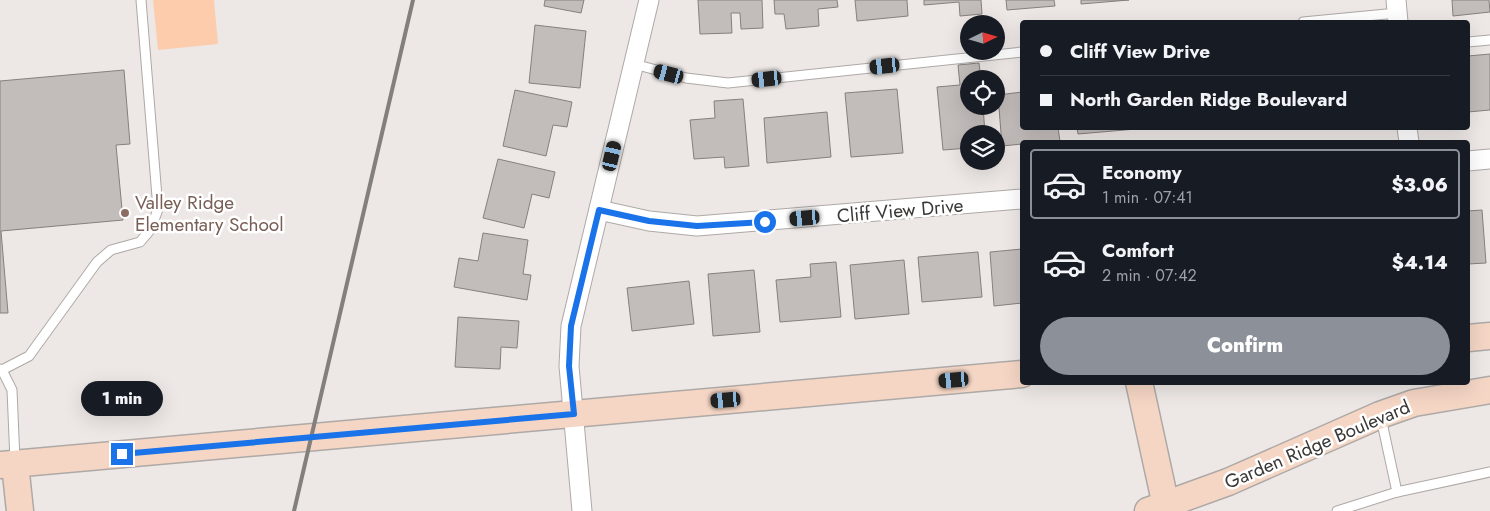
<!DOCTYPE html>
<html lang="en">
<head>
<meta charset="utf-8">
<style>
	body { margin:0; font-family:Jost,sans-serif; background:#20242c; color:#f1f3f6; height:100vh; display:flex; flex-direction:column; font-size:19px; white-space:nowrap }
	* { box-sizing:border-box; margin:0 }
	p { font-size:16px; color:#9ea1a6 }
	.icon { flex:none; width:28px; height:28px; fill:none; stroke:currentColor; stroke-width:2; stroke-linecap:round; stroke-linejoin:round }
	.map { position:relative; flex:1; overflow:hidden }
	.drawer { position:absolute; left:1020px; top:140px; width:450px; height:245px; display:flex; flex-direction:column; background:#171b24; border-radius:5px; box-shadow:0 5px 20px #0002 }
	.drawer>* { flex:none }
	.guide { position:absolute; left:1020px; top:20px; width:450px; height:110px; border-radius:5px; box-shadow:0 5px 20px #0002; display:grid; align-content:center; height:110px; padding:0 20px; background:#171b24 }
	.needle { width:32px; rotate:85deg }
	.buttons { position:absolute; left:960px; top:15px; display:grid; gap:10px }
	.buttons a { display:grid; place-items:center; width:45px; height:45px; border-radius:50%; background:#171b24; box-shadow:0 5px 20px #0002; font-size:25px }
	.end { position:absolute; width:22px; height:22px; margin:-11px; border:6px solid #1a73e8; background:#fff; box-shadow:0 0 0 2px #fff }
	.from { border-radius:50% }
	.bubble { position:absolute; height:35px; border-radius:18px; background:#171b24; box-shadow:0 5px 20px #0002; font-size:16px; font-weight:800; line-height:35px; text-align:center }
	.car { position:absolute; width:15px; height:30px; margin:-15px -8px; border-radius:6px; box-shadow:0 0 4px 1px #0007; background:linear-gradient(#222 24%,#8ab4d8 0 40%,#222 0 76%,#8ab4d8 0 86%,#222 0) }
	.guide b { display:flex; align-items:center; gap:18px; height:48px; font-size:19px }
	.guide b+b { border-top:1px solid #363941 }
	.guide i { width:12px; height:12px; background:#f1f3f6 }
	ul { padding:9px 0 0; list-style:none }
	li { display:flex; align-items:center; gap:15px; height:70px; margin:0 10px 8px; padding:0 10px; border:2px solid transparent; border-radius:5px }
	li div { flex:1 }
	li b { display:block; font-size:19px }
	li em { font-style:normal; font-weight:800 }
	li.selected { border-color:#8c9099 }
	li>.icon { width:45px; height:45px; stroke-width:1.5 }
	.cta { display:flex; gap:10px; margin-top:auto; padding:10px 20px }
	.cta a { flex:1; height:58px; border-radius:30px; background:#8c9099; color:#fff; font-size:20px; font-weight:800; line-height:58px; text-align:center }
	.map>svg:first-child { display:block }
</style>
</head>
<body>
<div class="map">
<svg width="1490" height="511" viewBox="0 0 1490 511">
	<rect width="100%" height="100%" fill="#ede8e5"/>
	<path fill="#fcccad" d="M153 0H214L218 44 158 50Z"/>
	<g fill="#c2bcba" stroke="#85807e">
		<path d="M545 0H584L581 13 544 6Z"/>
		<path d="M698 0H762L763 28 741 29 740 13H731L732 33 700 34Z"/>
		<path d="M774 0H837L838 7 818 9 819 26 786 29 784 14H775Z"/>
		<path d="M855 0H907L908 16 857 21Z"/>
		<path d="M924 0H981L982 14 960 16 959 2 924 5Z"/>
		<path d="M1006 0H1054L1055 6 1007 10Z"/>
		<path d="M1081 0H1129L1081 4Z"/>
		<path d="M1452 0H1489L1490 12 1453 16Z"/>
		<path d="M535 25 586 31 580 88 529 83Z"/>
		<path d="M1490 54V110L1468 112V56Z"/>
		<path d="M979 63 981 79H969V106H983L985 134H969V148L943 150 937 87 960 85 958 65Z"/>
		<path d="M124 70 130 144 116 145 123 220 1 231 8 313H0V81Z"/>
		<path d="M897 89 903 153 851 157 845 93Z"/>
		<path d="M515 90 572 102 567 127 553 125 546 156 503 146Z"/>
		<path d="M1022 92V128H1058L1060 141 1022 142V144L1002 146 998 95Z"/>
		<path d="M743 99 749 166 725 168 724 157 694 159 690 120 715 118 714 101Z"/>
		<path d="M827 112 831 157 767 163 764 118Z"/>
		<path d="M1077 128H1136V129L1078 134Z"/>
		<path d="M498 159 555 172 549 198 532 194 524 228 483 218Z"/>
		<path d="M1482 210 1486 263 1468 264V211Z"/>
		<path d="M483 233 528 240 523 274 531 275 527 300 454 287 459 258 478 261Z"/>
		<path d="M1022 249V303L994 306 990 252Z"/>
		<path d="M978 252 982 297 922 302 918 257Z"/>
		<path d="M904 260 909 314 855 319 850 265Z"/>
		<path d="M836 262 841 317 780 322 776 280 811 277 810 264Z"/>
		<path d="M754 270 760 332 713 336 708 274Z"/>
		<path d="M689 281 694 324 632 331 627 288Z"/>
		<path d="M458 317 519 321 517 348 501 347 500 369 455 367Z"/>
	</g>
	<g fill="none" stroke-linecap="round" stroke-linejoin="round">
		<g stroke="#aea9a6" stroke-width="11">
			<g id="service">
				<path d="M1303 22 1397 13"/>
				<path d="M1468 42 1490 40"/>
				<path d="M634 64 686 78 728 83 1022 52"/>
				<path d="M0 369 2 370 12 390 15 461"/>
				<path d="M2 370 29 356 97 262 111 250 140 242 151 229 158 209 141 0"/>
				<path d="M1381 418 1397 492"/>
				<path d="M1337 511 1397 492 1490 472"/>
			</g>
		</g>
		<g stroke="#aea9a6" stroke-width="21">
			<g id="minor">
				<path d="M1396 0 1398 22"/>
				<path d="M1407 128 1409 142"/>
				<path d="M1468 161 1490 159"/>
				<path d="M599 210 649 221 697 226 1022 199"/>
				<path d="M582 511 569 366 571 326 649 0"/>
			</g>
		</g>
		<g stroke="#aea9a6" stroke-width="29">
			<g id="secondary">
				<path d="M1468 338 1490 336"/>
				<path d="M1139 382 1166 506"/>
				<path d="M15 464 20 511"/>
				<path d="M0 465 1022 374"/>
				<path d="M1148 511 1228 482 1380 415 1414 403 1490 390"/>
			</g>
		</g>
		<use href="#service" stroke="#fff" stroke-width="9"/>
		<use href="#minor" stroke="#fff" stroke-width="19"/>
		<use href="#secondary" stroke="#f5d6c5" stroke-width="26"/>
		<path stroke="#827f7d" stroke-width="4" d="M294 511 413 0"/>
	</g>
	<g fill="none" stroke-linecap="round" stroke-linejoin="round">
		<path stroke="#1a73e8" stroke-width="6" d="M122 454 574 414 569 366 571 326 599 210 649 221 697 226 765 222"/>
	</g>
	<circle fill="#8d6e63" stroke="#fff" stroke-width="2" cx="125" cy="213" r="5"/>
	<g text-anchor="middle" stroke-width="5" stroke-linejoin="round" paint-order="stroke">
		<g font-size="19" fill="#785e54" stroke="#fff" text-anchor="start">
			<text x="135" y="209">Valley Ridge<tspan x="135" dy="22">Elementary School</tspan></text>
		</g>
		<g font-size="19" fill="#3a3837" stroke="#fff">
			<text transform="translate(900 210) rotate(-5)" y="7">Cliff View Drive</text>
			<text transform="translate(1317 444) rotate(-23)" y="7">Garden Ridge Boulevard</text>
		</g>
	</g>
</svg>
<div class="buttons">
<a><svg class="needle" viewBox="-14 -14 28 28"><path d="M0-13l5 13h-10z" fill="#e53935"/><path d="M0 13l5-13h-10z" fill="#9ea1a6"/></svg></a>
<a><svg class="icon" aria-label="locate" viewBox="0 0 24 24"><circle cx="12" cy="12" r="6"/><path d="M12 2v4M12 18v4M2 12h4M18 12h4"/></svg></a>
<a><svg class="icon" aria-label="layers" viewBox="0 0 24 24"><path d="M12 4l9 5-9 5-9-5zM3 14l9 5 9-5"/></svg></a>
</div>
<i class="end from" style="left:765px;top:222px"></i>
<i class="end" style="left:122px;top:454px"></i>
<div class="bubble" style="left:81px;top:381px;width:82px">1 min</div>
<i class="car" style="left:885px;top:66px;rotate:264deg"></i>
<i class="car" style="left:669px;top:74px;rotate:285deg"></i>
<i class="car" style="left:767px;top:79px;rotate:264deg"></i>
<i class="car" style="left:612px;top:156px;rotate:13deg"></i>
<i class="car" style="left:805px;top:218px;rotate:265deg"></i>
<i class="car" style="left:954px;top:380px;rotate:265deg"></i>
<i class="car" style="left:726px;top:400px;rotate:265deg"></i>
<div class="guide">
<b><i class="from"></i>Cliff View Drive</b>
<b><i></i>North Garden Ridge Boulevard</b>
</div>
<section class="drawer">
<ul>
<li class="selected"><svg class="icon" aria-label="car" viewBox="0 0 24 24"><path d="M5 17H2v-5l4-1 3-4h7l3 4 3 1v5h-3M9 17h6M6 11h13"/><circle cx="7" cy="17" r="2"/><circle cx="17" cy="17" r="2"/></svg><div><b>Economy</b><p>1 min · 07:41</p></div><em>$3.06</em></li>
<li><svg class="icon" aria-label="car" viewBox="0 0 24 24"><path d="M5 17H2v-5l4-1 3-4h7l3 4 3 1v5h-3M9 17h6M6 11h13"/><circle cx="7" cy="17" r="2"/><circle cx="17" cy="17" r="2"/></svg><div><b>Comfort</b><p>2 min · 07:42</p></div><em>$4.14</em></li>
</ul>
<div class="cta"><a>Confirm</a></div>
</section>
</div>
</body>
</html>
